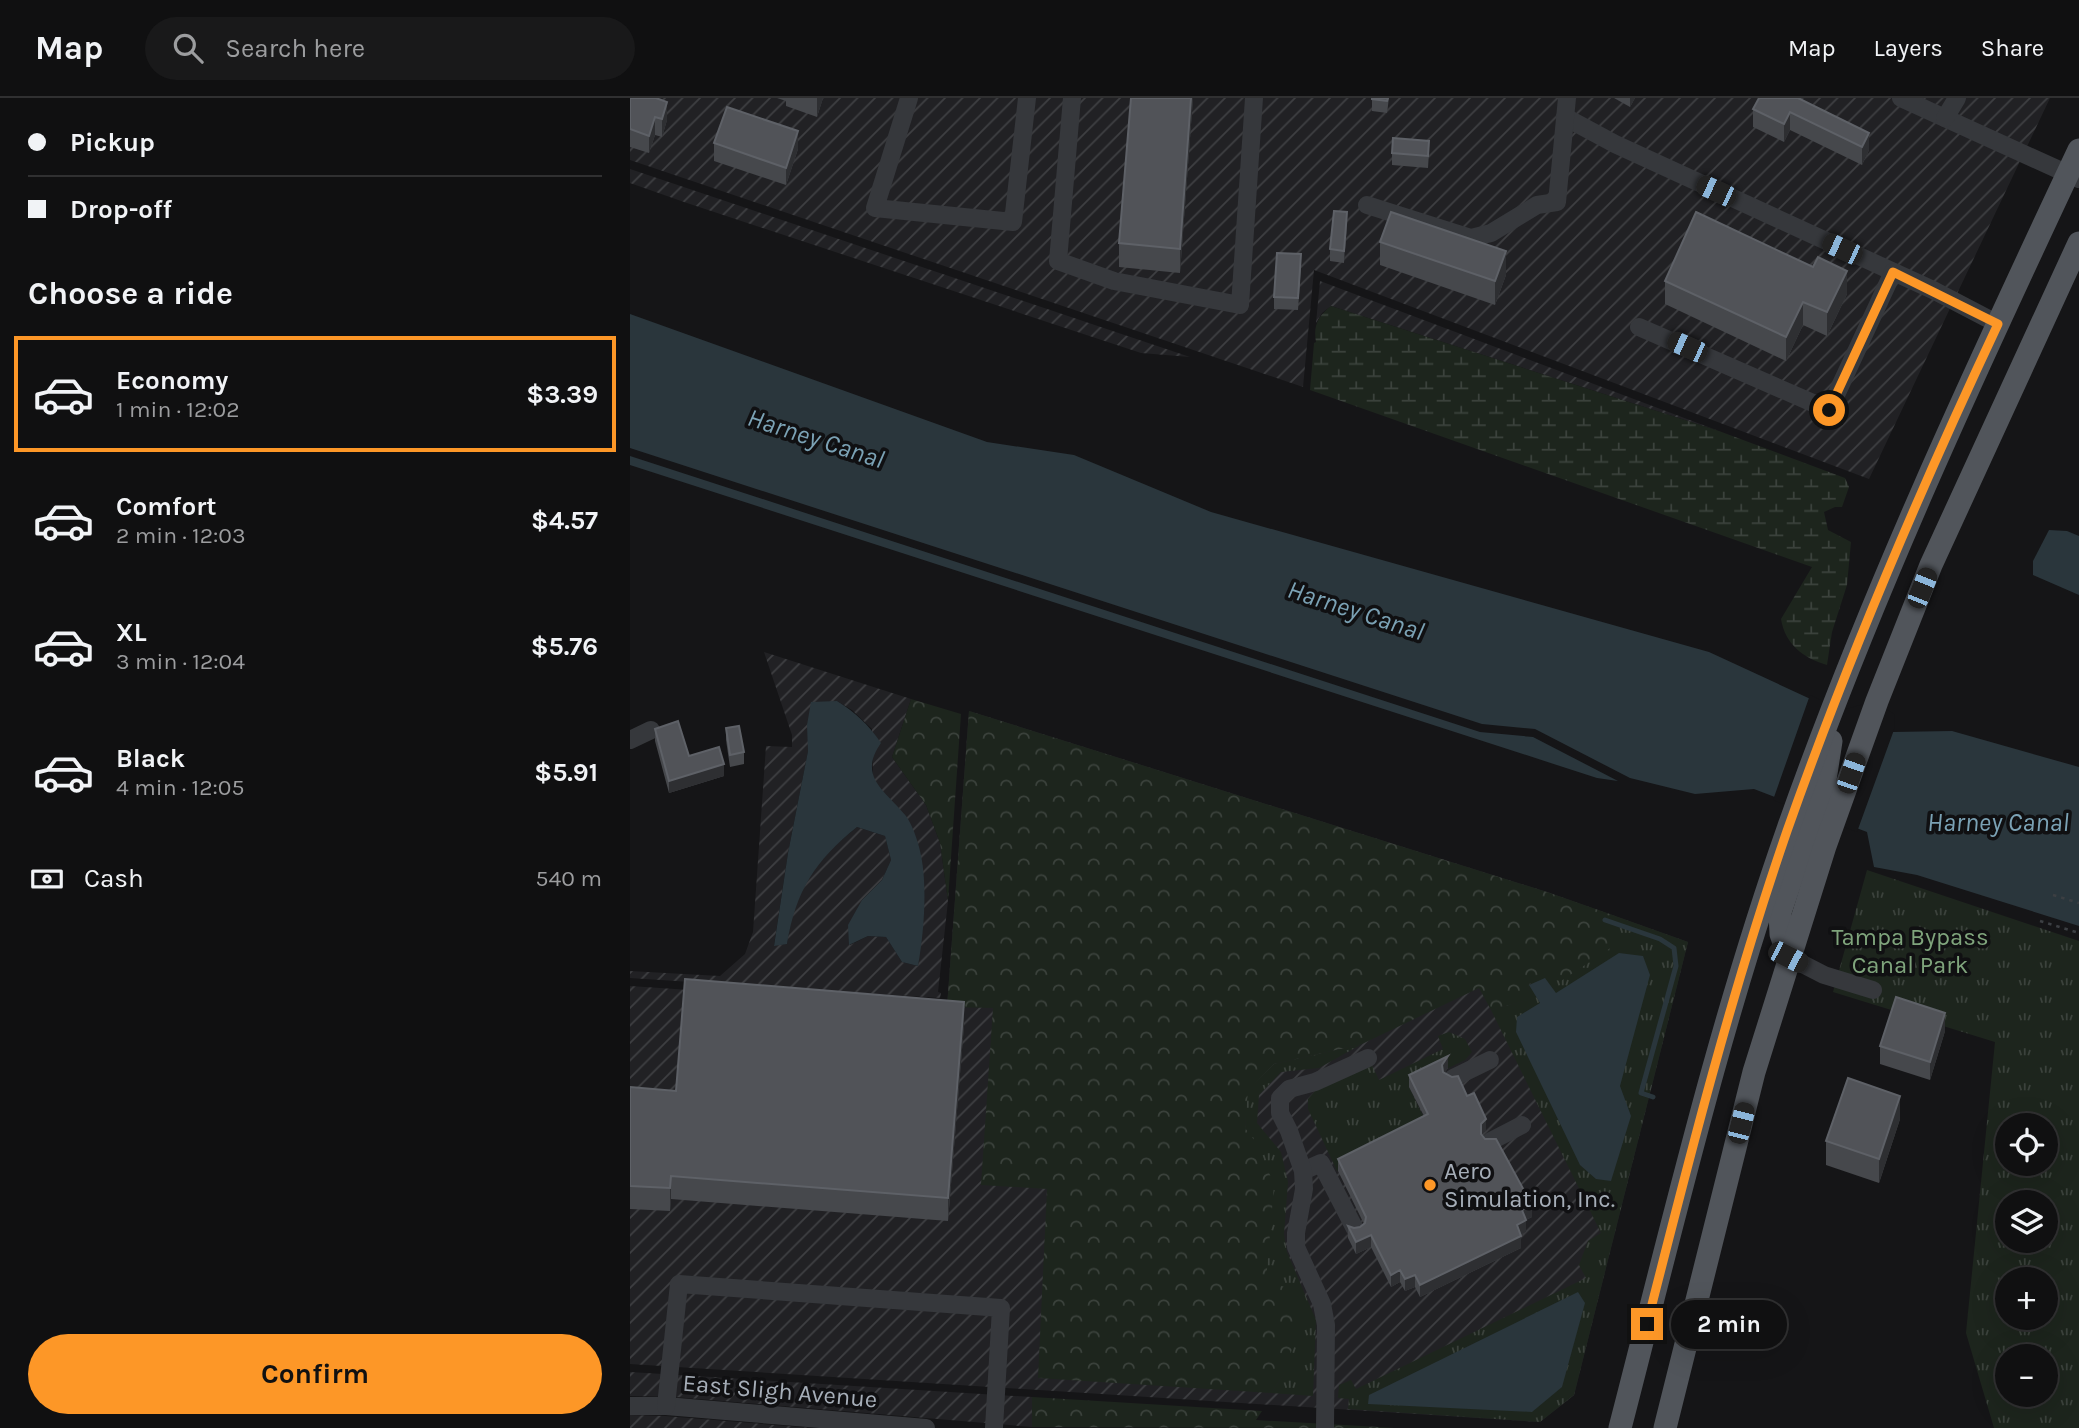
<!DOCTYPE html>
<html lang="en">
<head>
<meta charset="utf-8">
<style>
	body { margin:0; font-family:Karla,sans-serif; background:#19191a; color:#f1f3f6; height:100vh; display:flex; flex-direction:column; font-size:26px; white-space:nowrap }
	* { box-sizing:border-box; margin:0 }
	p { font-size:23px; color:#9c9d9f }
	.icon { flex:none; width:38px; height:38px; fill:none; stroke:currentColor; stroke-width:2; stroke-linecap:round; stroke-linejoin:round }
	.map { position:relative; flex:1; overflow:hidden }
	.sheet { display:flex; flex-direction:column; background:#101011; width:630px }
	.sheet>* { flex:none }
	.banner { display:grid; align-content:center; height:154px; padding:0 28px; background:#101011 }
	.tools { position:absolute; left:1365px; top:1015px; display:grid; gap:14px }
	.tools a { display:grid; place-items:center; width:63px; height:63px; border-radius:50%; background:#101011; box-shadow:0 7px 28px #0002,0 0 0 2px #303031; font-size:35px }
	.end { position:absolute; width:32px; height:32px; margin:-16px; border:9px solid #fd9727; background:#111; box-shadow:0 0 0 4px #111 }
	.from { border-radius:50% }
	.bubble { position:absolute; height:49px; border-radius:24px; background:#101011; box-shadow:0 7px 28px #0002,0 0 0 2px #303031; font-size:23px; font-weight:700; line-height:49px; text-align:center }
	.car { position:absolute; width:21px; height:42px; margin:-21px -10px; border-radius:9px; box-shadow:0 0 5px 2px #0007; background:linear-gradient(#222 24%,#8ab4d8 0 40%,#222 0 76%,#8ab4d8 0 86%,#222 0) }
	.banner b { display:flex; align-items:center; gap:24px; height:66px; font-size:26px }
	.banner b+b { border-top:2px solid #303031 }
	.banner i { width:18px; height:18px; background:#f1f3f6 }
	ul { padding:0; list-style:none }
	li { display:flex; align-items:center; gap:21px; height:116px; margin:0 14px 10px; padding:0 14px; border:4px solid transparent; border-radius:0px }
	li div { flex:1 }
	li b { display:block; font-size:26px }
	li em { font-style:normal; font-weight:700 }
	li.on { border-color:#fd9727 }
	li>.icon { width:63px; height:63px; stroke-width:1.5 }
	h2 { padding:0 28px; font-size:32px; line-height:84px }
	.pay { display:flex; align-items:center; gap:18px; height:77px; padding:0 28px; font-size:26px }
	.pay p { margin-inline-start:auto }
	.button { display:flex; gap:14px; margin-top:auto; padding:14px 28px }
	.button a { flex:1; height:80px; border-radius:42px; background:#fd9727; color:#111; font-size:28px; font-weight:700; line-height:80px; text-align:center }
	header { display:flex; align-items:center; gap:42px; box-sizing:border-box; height:98px; padding:0 35px; background:#101011; border-bottom:2px solid #303031 }
	header strong { font-size:33px }
	nav { display:flex; gap:38px; margin-inline-start:auto; font-size:24px }
	.search { width:490px; height:63px; background:#19191a; display:flex; align-items:center; gap:18px; box-sizing:border-box; padding:0 24px; border-radius:38px; color:#9c9d9f; font-size:26px }
	main { display:flex; flex:1; min-height:0 }
	.map>svg:first-child { display:block }
</style>
</head>
<body>
<header>
<strong>Map</strong>
<div class="search"><svg class="icon" aria-label="search" viewBox="0 0 24 24"><circle cx="10" cy="10" r="6"/><path d="M15 15l6 6"/></svg>Search here</div>
<nav><a>Map</a><a>Layers</a><a>Share</a></nav>
</header>
<main>
<section class="sheet">
<div class="banner">
<b><i class="from"></i>Pickup</b>
<b><i></i>Drop-off</b>
</div>
<h2>Choose a ride</h2>
<ul>
<li class="on"><svg class="icon" aria-label="car" viewBox="0 0 24 24"><path d="M5 17H2v-5l4-1 3-4h7l3 4 3 1v5h-3M9 17h6M6 11h13"/><circle cx="7" cy="17" r="2"/><circle cx="17" cy="17" r="2"/></svg><div><b>Economy</b><p>1 min · 12:02</p></div><em>$3.39</em></li>
<li><svg class="icon" aria-label="car" viewBox="0 0 24 24"><path d="M5 17H2v-5l4-1 3-4h7l3 4 3 1v5h-3M9 17h6M6 11h13"/><circle cx="7" cy="17" r="2"/><circle cx="17" cy="17" r="2"/></svg><div><b>Comfort</b><p>2 min · 12:03</p></div><em>$4.57</em></li>
<li><svg class="icon" aria-label="car" viewBox="0 0 24 24"><path d="M5 17H2v-5l4-1 3-4h7l3 4 3 1v5h-3M9 17h6M6 11h13"/><circle cx="7" cy="17" r="2"/><circle cx="17" cy="17" r="2"/></svg><div><b>XL</b><p>3 min · 12:04</p></div><em>$5.76</em></li>
<li><svg class="icon" aria-label="car" viewBox="0 0 24 24"><path d="M5 17H2v-5l4-1 3-4h7l3 4 3 1v5h-3M9 17h6M6 11h13"/><circle cx="7" cy="17" r="2"/><circle cx="17" cy="17" r="2"/></svg><div><b>Black</b><p>4 min · 12:05</p></div><em>$5.91</em></li>
</ul>
<div class="pay"><svg class="icon" aria-label="cash" viewBox="0 0 24 24"><path d="M3 7h18v10H3z"/><circle cx="12" cy="12" r="2"/></svg>Cash<p>540 m</p></div>
<div class="button"><a>Confirm</a></div>
</section>
<div class="map">
<svg width="1449" height="1330" viewBox="0 0 1449 1330">
	<defs>
		<pattern id="industrial-furrows" width="10" height="10" patternUnits="userSpaceOnUse" patternTransform="scale(1.75)"><rect width="10" height="10" fill="#212124"/><path d="M-1 1l2-2M0 10L10 0M9 11l2-2" fill="none" stroke="#3e3f42"/></pattern>
		<pattern id="grass-tufts" width="24" height="20" patternUnits="userSpaceOnUse" patternTransform="scale(1.75)"><rect width="24" height="20" fill="#1d251d"/><path d="M3 7l-1-3M5 7V3M7 7l1-3M15 17l-1-3M17 17v-4M19 17l1-3" fill="none" stroke="#3b423c"/></pattern>
		<pattern id="forest-crowns" width="20" height="18" patternUnits="userSpaceOnUse" patternTransform="scale(1.75)"><rect width="20" height="18" fill="#1d251d"/><path d="M2 6a3 3 0 1 1 6 0M12 15a3 3 0 1 1 6 0" fill="none" stroke="#3b423c"/></pattern>
		<pattern id="wetland-marsh" width="20" height="14" patternUnits="userSpaceOnUse" patternTransform="scale(1.75)"><rect width="20" height="14" fill="#1d251d"/><path d="M1 5h8M5 5V1M11 12h8M15 12V8" fill="none" stroke="#3b423c"/></pattern>
	</defs>
	<rect width="100%" height="100%" fill="#151517"/>
	<g fill="url(#industrial-furrows)" fill-rule="evenodd">
		<path d="M0 0H1420L1239 381 684 172 673 289 0 62Z"/>
		<path d="M0 71 560 259 511 255 54 104 0 85Z"/>
		<path d="M690 183 1089 333 701 208 692 215 686 225Z"/>
		<path d="M134 554 281 601 262 659 296 707 310 745 318 803 308 894 311 895 310 900 0 880V873L90 878 115 856 123 834 136 648 162 649V637ZM207 603 222 612 242 631 243 681 290 754 294 811 288 868 272 864 256 839 238 838 220 847 232 802 252 782 261 762 255 738 227 729 202 750 183 772 168 800 161 820 157 846 144 847 158 755 178 653Z"/>
		<path d="M339 613 917 794 1058 844 944 1297 910 1324 0 1266V888L317 909Z"/>
		<path d="M0 1274 402 1299V1329L45 1299 0 1298Z"/>
		<path d="M0 1317 35 1318 182 1330H0Z"/>
	</g>
	<g fill="url(#grass-tufts)" fill-rule="evenodd">
		<path d="M1237 772 1449 843V1330H1364L1336 1235 1365 944 1203 894ZM1377 1027H1416V1066H1377ZM1377 1104H1416V1143H1377ZM1377 1181H1416V1220H1377ZM1377 1258H1416V1297H1377Z"/>
		<path d="M977 815 1058 844 944 1297 910 1324 718 1311 719 1301 708 1300 709 1287 721 1282 726 1291 956 1180 949 1167 958 1143 971 1135 861 912 897 902 899 887 975 822Z"/>
		<path d="M819 934 835 941 842 954 835 962 779 989 798 1028 707 1073 678 1011V1001L685 993 742 967 749 982 813 951 808 938Z"/>
		<path d="M732 946 689 970 651 974 629 997 627 1025 651 1054 658 1084 654 1136 657 1154 686 1222 683 1298 641 1295 654 1276 636 1184 615 1030 617 992 644 966Z"/>
	</g>
	<g fill="url(#forest-crowns)">
		<path d="M281 601 331 616 318 803 310 745 296 707 262 659Z"/>
		<path d="M339 613 917 794 977 815 975 822 982 849 931 883 915 880 899 886 898 902 861 912 849 890 732 946 644 966 618 992 615 1030 628 1047 644 1087 636 1184 659 1190 670 1226 654 1276 641 1295 408 1280 417 1091 351 1087 363 910 317 909Z"/>
		<path d="M402 1299 632 1313 626 1322 766 1330 402 1329Z"/>
	</g>
	<path fill="url(#wetland-marsh)" d="M701 208 1089 333 1215 380 1219 389 1212 409H1205L1194 414 1198 432 1221 444 1217 487 1202 534 1197 567C1173 560 1155 546 1151 521L1182 469 680 292 684 245 686 244C683 228 688 218 701 208Z"/>
	<g fill="#2a363c">
		<path d="M0 216 357 344 444 357 581 414 1079 554 1213 616 1263 634 1322 633 1449 669V828L1287 777 1244 769 1237 734 1124 691 1065 696 1000 680 905 631 852 626 0 350Z"/>
		<path d="M0 358 850 634 903 639 988 683 967 680 0 367Z"/>
		<path d="M1419 432 1437 433 1449 438V497L1403 477V463Z"/>
		<path d="M207 603C225 614 239 627 251 645 227 679 256 693 276 718 282 726 288 743 290 753 298 785 294 836 288 868L272 864 256 839 238 838 219 847 218 827 232 802 252 782 261 762 255 738 227 729C185 763 166 792 157 846L144 848 158 755 178 653 177 627 181 604Z"/>
		<path d="M989 855 1013 858 1020 877 990 988 1001 1018 981 1083 966 1081 950 1067 886 934 887 919 910 905 899 887 915 880 926 895Z"/>
		<path d="M948 1194 955 1205 932 1289 902 1314 738 1306 739 1297Z"/>
	</g>
	<path fill="#151517" d="M1180 597 1213 612 1244 603 1264 616 1265 629 1227 734 1143 702Z"/>
	<g fill="none" stroke-linecap="round" stroke-linejoin="round">
		<path stroke="#2a363c" stroke-width="5" d="M975 822 1030 841 1044 850 1046 868 1011 995 1023 999"/>
		<g stroke="#3c3f43" stroke-width="2.5" stroke-dasharray="3.5 5" stroke-linecap="butt">
			<path d="M1423 797 1449 805"/>
			<path d="M1410 823 1449 835"/>
		</g>
		<g stroke="#36383c" stroke-width="18">
			<path d="M279 0 245 110 383 124 397 0"/>
			<path d="M442 0 428 163 484 183 610 207 624 0"/>
			<path d="M1271 0 1449 81"/>
			<path d="M935 19 985 46 1303 192 1368 226"/>
			<path d="M1315 20 1327 0"/>
			<path d="M737 107 841 140 861 135 907 107 927 104 937 0"/>
			<path d="M1009 229 1199 312 1263 174"/>
			<path d="M0 642 21 632"/>
			<path d="M1159 859 1194 877 1243 892"/>
			<path d="M823 980 860 962"/>
			<path d="M861 1043 892 1027"/>
			<path d="M673 1073 691 1065 725 1131"/>
			<path d="M0 1308H36L296 1330"/>
			<path d="M36 1308 49 1186 371 1210 364 1330"/>
			<path d="M695 1330 696 1227 692 1206 666 1149V1135L674 1091 673 1073 659 1033 650 1015V1000L659 991 685 984 738 960"/>
		</g>
		<g stroke="#51555b" stroke-width="23">
			<path d="M1159 859 1151 836 1150 814 1195 682 1201 643"/>
			<path d="M990 1330C1042 1129 1089 927 1158 731 1240 498 1344 275 1449 52"/>
			<path d="M1035 1330 1124 974 1195 748 1247 603 1301 467 1449 145"/>
		</g>
	</g>
	<g fill="#46484c">
		<path d="M0 0 37 22 32 39 25 37 19 55 0 49Z"/>
		<path d="M147 0H193L187 19 156 8V3Z"/>
		<path d="M501 0H563L550 175 489 169V145Z"/>
		<path d="M742 0H759L757 15 742 13Z"/>
		<path d="M984 0H1005L1000 9Z"/>
		<path d="M1171 0V1L1239 52 1232 67 1160 32 1154 44 1123 29V11Z"/>
		<path d="M84 45 168 51 156 87 84 63Z"/>
		<path d="M799 54 798 70 762 67V55Z"/>
		<path d="M717 126 714 165 700 163V151Z"/>
		<path d="M750 144 876 177 865 207 750 167Z"/>
		<path d="M671 168 668 212 644 211V199Z"/>
		<path d="M1035 183 1217 196 1197 238 1173 227 1156 263 1035 206Z"/>
		<path d="M96 630 114 654V666L100 669 96 642Z"/>
		<path d="M25 631 59 658 94 678 39 695 25 643Z"/>
		<path d="M334 927 318 1123 41 1101 40 1113 0 1111V989L46 993Z"/>
		<path d="M1315 933 1300 982 1250 966V948Z"/>
		<path d="M818 970 814 975 837 998 856 1033 852 1037 902 1119 896 1122V1134L891 1137V1150L790 1199 785 1189 775 1193 770 1184 761 1189 741 1149 726 1156 718 1140V1128L724 1130 730 1129 734 1126 708 1073V1061L794 1018 779 989V977Z"/>
		<path d="M1270 1021 1249 1085 1196 1067V1043Z"/>
	</g>
	<g fill="#2e2f32">
		<path d="M187 0H193L187 19Z"/>
		<path d="M561 0H563L550 175V151Z"/>
		<path d="M1000 0H1005L1000 9Z"/>
		<path d="M37 4V22L32 39V21Z"/>
		<path d="M1160 14V32L1154 44V26Z"/>
		<path d="M25 19V37L19 55V38Z"/>
		<path d="M168 33V51L156 87V70Z"/>
		<path d="M1239 35V52L1232 67V49Z"/>
		<path d="M717 114V126L714 165V153Z"/>
		<path d="M876 153V177L865 207V183Z"/>
		<path d="M1217 173V196L1197 238V214Z"/>
		<path d="M1173 204V227L1156 263V239Z"/>
		<path d="M94 666V678L39 695V683Z"/>
		<path d="M334 904V927L318 1123V1100Z"/>
		<path d="M1315 915V933L1300 982V964Z"/>
		<path d="M818 958V970L812 979V967Z"/>
		<path d="M1270 998V1021L1249 1085V1061Z"/>
		<path d="M856 1021V1033L851 1037V1026Z"/>
		<path d="M41 1078V1101L40 1113V1090Z"/>
		<path d="M902 1107V1119L892 1124V1112Z"/>
		<path d="M896 1122V1134L887 1139V1127Z"/>
		<path d="M741 1137V1149L726 1156V1144Z"/>
		<path d="M891 1138V1150L790 1199V1187Z"/>
		<path d="M770 1172V1184L761 1189V1177Z"/>
		<path d="M785 1177V1189L775 1193V1181Z"/>
	</g>
	<g fill="#515358" stroke="#5e6167" stroke-width="2">
		<path d="M0 0H26L37 4 32 21 25 19 19 38 0 31Z"/>
		<path d="M501 0H561L550 151 489 145Z"/>
		<path d="M742 0H758L757 3 742 1Z"/>
		<path d="M1129 0H1168L1239 35 1232 49 1160 14 1154 26 1123 11Z"/>
		<path d="M97 9 168 33 156 70 84 45Z"/>
		<path d="M763 40 799 43 798 58 762 55Z"/>
		<path d="M704 113 717 114 714 153 700 151Z"/>
		<path d="M761 114 876 153 865 183 750 144Z"/>
		<path d="M1066 114 1183 169 1188 159 1217 173 1197 214 1173 204 1156 239 1035 183Z"/>
		<path d="M647 155 671 156 668 200 644 199Z"/>
		<path d="M48 623 59 658 89 649 94 666 39 683 25 631Z"/>
		<path d="M109 628 114 654 100 657 96 630Z"/>
		<path d="M55 881 334 904 318 1100 41 1078 40 1090 0 1088V989L46 993Z"/>
		<path d="M1266 899 1315 915 1300 964 1250 948Z"/>
		<path d="M818 958 812 967 813 974 822 979 828 978 837 998 844 995 856 1021 851 1026V1036L855 1041H866L902 1107 892 1112 896 1122 887 1127 891 1138 790 1187 785 1177 775 1181 770 1172 761 1177 741 1137 726 1144 718 1128 724 1130 730 1129 735 1125 736 1119 708 1061 798 1016 779 977Z"/>
		<path d="M1218 980 1270 998 1249 1061 1196 1043Z"/>
	</g>
	<g fill="none" stroke-linecap="round" stroke-linejoin="round">
		<path stroke="#fd9727" stroke-width="9" d="M1017 1226C1059 1061 1101 895 1157 733 1218 560 1290 392 1368 226L1263 174 1199 312"/>
	</g>
	<circle fill="#fd9727" stroke="#101012" stroke-width="2.5" cx="800" cy="1087" r="7"/>
	<g text-anchor="middle" stroke-width="7" stroke-linejoin="round" paint-order="stroke">
		<g font-size="24" fill="#7fa47c" stroke="#101012">
			<text x="1280" y="847">Tampa Bypass<tspan x="1280" dy="28">Canal Park</tspan></text>
		</g>
		<g font-size="24" fill="#a6aeb8" stroke="#101012" text-anchor="start">
			<text x="814" y="1081">Aero<tspan x="814" dy="28">Simulation, Inc.</tspan></text>
		</g>
		<g font-size="24" fill="#a6aeb8" stroke="#101012">
			<text transform="translate(150 1293) rotate(5)" y="8">East Sligh Avenue</text>
		</g>
		<g font-size="26" font-style="italic" fill="#7ba2b5" stroke="#101012">
			<text transform="translate(186 340) rotate(18)" y="9">Harney Canal</text>
			<text transform="translate(726 512) rotate(18)" y="9">Harney Canal</text>
			<text x="1368" y="733">Harney Canal</text>
		</g>
	</g>
</svg>
<div class="tools">
<a><svg class="icon" aria-label="locate" viewBox="0 0 24 24"><circle cx="12" cy="12" r="6"/><path d="M12 2v4M12 18v4M2 12h4M18 12h4"/></svg></a>
<a><svg class="icon" aria-label="layers" viewBox="0 0 24 24"><path d="M12 4l9 5-9 5-9-5zM3 14l9 5 9-5"/></svg></a>
<a>+</a>
<a>−</a>
</div>
<i class="end from" style="left:1199px;top:312px"></i>
<i class="end" style="left:1017px;top:1226px"></i>
<div class="bubble" style="left:1041px;top:1202px;width:116px">2 min</div>
<i class="car" style="left:1086px;top:93px;rotate:295deg"></i>
<i class="car" style="left:1212px;top:151px;rotate:295deg"></i>
<i class="car" style="left:1057px;top:249px;rotate:294deg"></i>
<i class="car" style="left:1292px;top:490px;rotate:22deg"></i>
<i class="car" style="left:1221px;top:675px;rotate:19deg"></i>
<i class="car" style="left:1158px;top:859px;rotate:117deg"></i>
<i class="car" style="left:1111px;top:1025px;rotate:14deg"></i>
</div>
</main>
</body>
</html>
